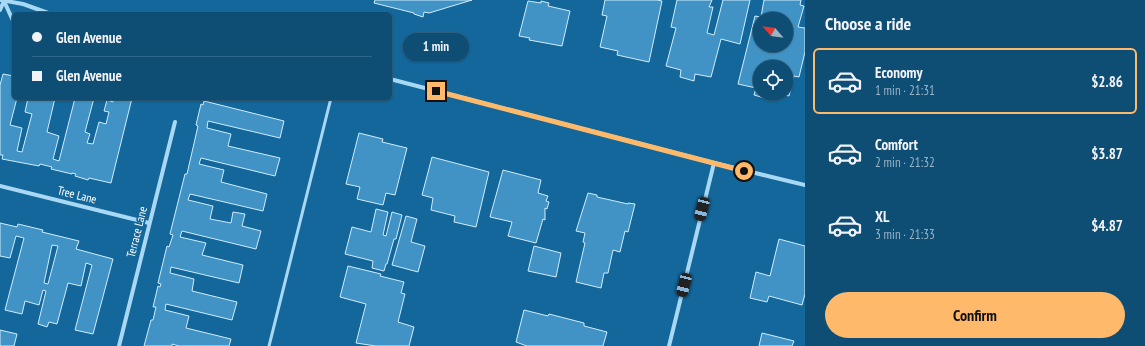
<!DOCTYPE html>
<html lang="en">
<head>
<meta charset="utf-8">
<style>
	body { margin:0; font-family:"PT Sans Narrow",sans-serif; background:#175479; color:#f1f3f6; height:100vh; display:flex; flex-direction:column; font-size:15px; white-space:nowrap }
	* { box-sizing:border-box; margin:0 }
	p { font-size:13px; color:#9bb4c5 }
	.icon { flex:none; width:22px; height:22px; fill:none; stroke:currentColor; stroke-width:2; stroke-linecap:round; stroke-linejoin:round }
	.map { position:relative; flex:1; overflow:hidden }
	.drawer { display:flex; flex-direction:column; background:#0e4d74; width:340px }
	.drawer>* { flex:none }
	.guide { position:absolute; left:12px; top:12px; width:380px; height:88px; border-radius:6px; box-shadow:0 1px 3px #0004,0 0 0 1px #2e6486; display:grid; align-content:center; height:88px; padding:0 20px; background:#0e4d74 }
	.needle { width:26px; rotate:298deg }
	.controls { position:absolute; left:753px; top:12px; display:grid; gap:8px }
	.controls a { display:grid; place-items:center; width:40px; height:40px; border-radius:50%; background:#0e4d74; box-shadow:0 1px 3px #0004,0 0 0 1px #2e6486; font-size:20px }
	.end { position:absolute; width:18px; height:18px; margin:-9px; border:5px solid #ffb96b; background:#111; box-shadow:0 0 0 2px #111 }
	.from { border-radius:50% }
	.bubble { position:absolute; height:28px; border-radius:14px; background:#0e4d74; box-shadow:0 1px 3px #0004,0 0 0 1px #2e6486; font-size:13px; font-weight:800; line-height:28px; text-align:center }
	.car { position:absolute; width:12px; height:24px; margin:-12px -6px; border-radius:5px; box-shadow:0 0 3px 1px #0007; background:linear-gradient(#222 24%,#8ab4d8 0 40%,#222 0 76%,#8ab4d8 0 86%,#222 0) }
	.guide b { display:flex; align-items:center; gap:14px; height:38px; font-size:15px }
	.guide b+b { border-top:1px solid #2e6486 }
	.guide i { width:10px; height:10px; background:#f1f3f6 }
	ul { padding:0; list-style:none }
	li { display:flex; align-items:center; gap:12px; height:66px; margin:0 8px 6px; padding:0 12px; border:2px solid transparent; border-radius:6px }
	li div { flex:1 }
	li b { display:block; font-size:15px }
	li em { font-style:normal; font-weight:800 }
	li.active { border-color:#ffb96b }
	li>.icon { width:36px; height:36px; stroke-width:1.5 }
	h2 { padding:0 20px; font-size:18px; line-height:48px }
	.button { display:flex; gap:8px; margin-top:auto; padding:8px 20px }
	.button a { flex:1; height:46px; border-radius:24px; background:#ffb96b; color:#111; font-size:16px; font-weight:800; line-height:46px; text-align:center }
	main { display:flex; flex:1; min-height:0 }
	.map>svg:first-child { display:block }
</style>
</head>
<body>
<main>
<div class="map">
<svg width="805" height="346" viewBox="0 0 805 346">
	<rect width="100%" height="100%" fill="#13679b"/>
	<g fill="#4093c4" stroke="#d0edfd" fill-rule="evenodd">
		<path d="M375 0H472L429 13 424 12 423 17 414 14V13L374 3Z"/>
		<path d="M605 0H657L662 1 649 62 617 55 618 51 600 47 607 16 602 15Z"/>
		<path d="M677 0H712L709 7H713L707 33 714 35 723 0H750L740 44 721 39 711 77 695 74 694 81 680 77 681 70 666 66 676 28 671 27Z"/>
		<path d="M764 0H801L800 5 804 6 798 27 805 28V52L799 77 794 76 789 96 776 93H786V67H760V93H772L771 100 754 95 756 88 738 84 755 16 761 17ZM760 19H786V45H760Z"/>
		<path d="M528 1 541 3V1L549 3 548 6 570 11 562 46 529 40 530 38 519 36Z"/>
		<path d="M3 74 14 76V98H17L10 125 22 128 17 151 22 152 32 114 25 112 28 98H55L47 132 59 136 53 159 59 161 75 98H94L85 132 90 134 87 143 93 144 99 122 106 124 109 112 104 111 107 100 113 102 114 98H132L111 183 89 178 88 180 75 176 76 174 72 173V174L51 169 52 167 40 164 39 166 2 159 3 155H0V85Z"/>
		<path d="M204 101 284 121 280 138 208 121 207 128 231 134 228 146 280 158 275 176 201 158 199 164 224 170 221 182 267 194 263 211 190 194 188 200 213 206 210 219 231 223 233 212 245 214 242 226 261 231 256 249 182 231 180 237 206 243 202 255 243 265 239 283 171 267 170 273 194 279 192 291 237 302 232 320 166 304 165 310 189 316 186 328 231 339 229 346H179L172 344V346H144L151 320H153L156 307H153L158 286 160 287 161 284 158 283 167 246 169 247 173 235 170 234 185 174H187L198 126 196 125 201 104 203 105Z"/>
		<path d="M359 133 383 139 382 142 407 148 395 195 386 193 383 205 357 199 360 187 346 184Z"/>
		<path d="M432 157 489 172 476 227 454 222 455 216 431 210 433 198 422 195Z"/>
		<path d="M503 170 541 180 538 193 548 196 546 201 549 202 547 209 545 208V220L543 219 536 243 508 236 512 222 490 217Z"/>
		<path d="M588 193 597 195V197L628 204V203L635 204 628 232 625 231 620 252 613 250 608 273H604L601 288 576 282 585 243 583 242 585 233 576 231Z"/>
		<path d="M376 209 388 212 383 235 386 236 392 212 402 215 396 239H394L387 264H386L384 271 372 268 373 261 345 254 352 227 371 232Z"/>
		<path d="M406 216 417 219 411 242 425 246 418 272 392 265Z"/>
		<path d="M0 223 17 227 18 224 43 230 42 232 79 241 76 249 113 259 93 334 75 330 92 265 86 263 81 286 68 283 57 324 49 322 47 327 38 324 46 291 43 290 39 305 25 301 22 314 5 310 24 238 16 236 10 258 0 256ZM52 245 58 246 48 284 44 283Z"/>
		<path d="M779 239 805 246V294L802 305 769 296 767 302 750 298 756 272 770 276Z"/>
		<path d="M534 246 561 253 556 277 528 271Z"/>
		<path d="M348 266 381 274 380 276 404 282 401 293 405 294 398 322 414 327 409 346H376L356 343 366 304 340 297Z"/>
		<path d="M524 310 548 316 549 314 584 323V326L607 332 603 346H527L516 342Z"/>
		<path d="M0 330 17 334 14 346H0Z"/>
		<path d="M762 333 794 341 792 346H759Z"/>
	</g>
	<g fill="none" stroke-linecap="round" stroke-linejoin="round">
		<path stroke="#a8d8f3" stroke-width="3" d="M269 346 331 98"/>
		<g stroke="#a8d8f3" stroke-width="4">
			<path d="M1 0 23 4 51 14"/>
			<path d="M4 1 14 23"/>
			<path d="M0 10 4 1"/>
			<path d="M390 79 714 163 805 185"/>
			<path d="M0 186 149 223"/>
			<path d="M119 346 175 122"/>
			<path d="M669 346 714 163"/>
		</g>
	</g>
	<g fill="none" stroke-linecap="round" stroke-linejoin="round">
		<path stroke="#ffb96b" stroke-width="5" d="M436 91 744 171"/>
	</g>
	<g text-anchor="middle" stroke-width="3.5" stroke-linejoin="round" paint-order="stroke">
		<g font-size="12" fill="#fff" stroke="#13679b">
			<text transform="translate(77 195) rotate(14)" y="4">Tree Lane</text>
			<text transform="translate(137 232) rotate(-76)" y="4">Terrace Lane</text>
		</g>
	</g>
</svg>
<div class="controls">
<a><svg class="needle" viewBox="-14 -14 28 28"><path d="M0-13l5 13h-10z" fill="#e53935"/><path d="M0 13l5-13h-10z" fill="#9bb4c5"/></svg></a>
<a><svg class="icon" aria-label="locate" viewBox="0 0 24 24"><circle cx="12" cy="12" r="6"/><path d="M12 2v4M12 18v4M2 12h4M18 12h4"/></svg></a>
</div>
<i class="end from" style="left:744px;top:171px"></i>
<i class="end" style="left:436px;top:91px"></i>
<div class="bubble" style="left:403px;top:33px;width:66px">1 min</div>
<i class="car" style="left:702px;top:209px;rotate:194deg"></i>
<i class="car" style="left:684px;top:285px;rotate:194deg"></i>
<div class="guide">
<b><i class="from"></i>Glen Avenue</b>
<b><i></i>Glen Avenue</b>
</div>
</div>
<section class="drawer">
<h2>Choose a ride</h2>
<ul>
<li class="active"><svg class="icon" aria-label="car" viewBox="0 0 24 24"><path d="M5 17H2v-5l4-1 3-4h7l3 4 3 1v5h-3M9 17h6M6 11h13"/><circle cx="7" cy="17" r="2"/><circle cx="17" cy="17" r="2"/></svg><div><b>Economy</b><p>1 min · 21:31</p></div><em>$2.86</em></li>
<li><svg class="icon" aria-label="car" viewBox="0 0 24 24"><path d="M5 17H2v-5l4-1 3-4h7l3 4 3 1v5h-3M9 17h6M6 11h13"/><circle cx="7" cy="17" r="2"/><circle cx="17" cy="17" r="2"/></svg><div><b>Comfort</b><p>2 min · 21:32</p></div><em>$3.87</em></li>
<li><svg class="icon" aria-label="car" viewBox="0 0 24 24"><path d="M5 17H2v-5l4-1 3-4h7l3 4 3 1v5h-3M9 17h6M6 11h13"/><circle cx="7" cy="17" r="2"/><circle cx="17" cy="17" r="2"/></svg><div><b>XL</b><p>3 min · 21:33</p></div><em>$4.87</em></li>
</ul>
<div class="button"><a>Confirm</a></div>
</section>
</main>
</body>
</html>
